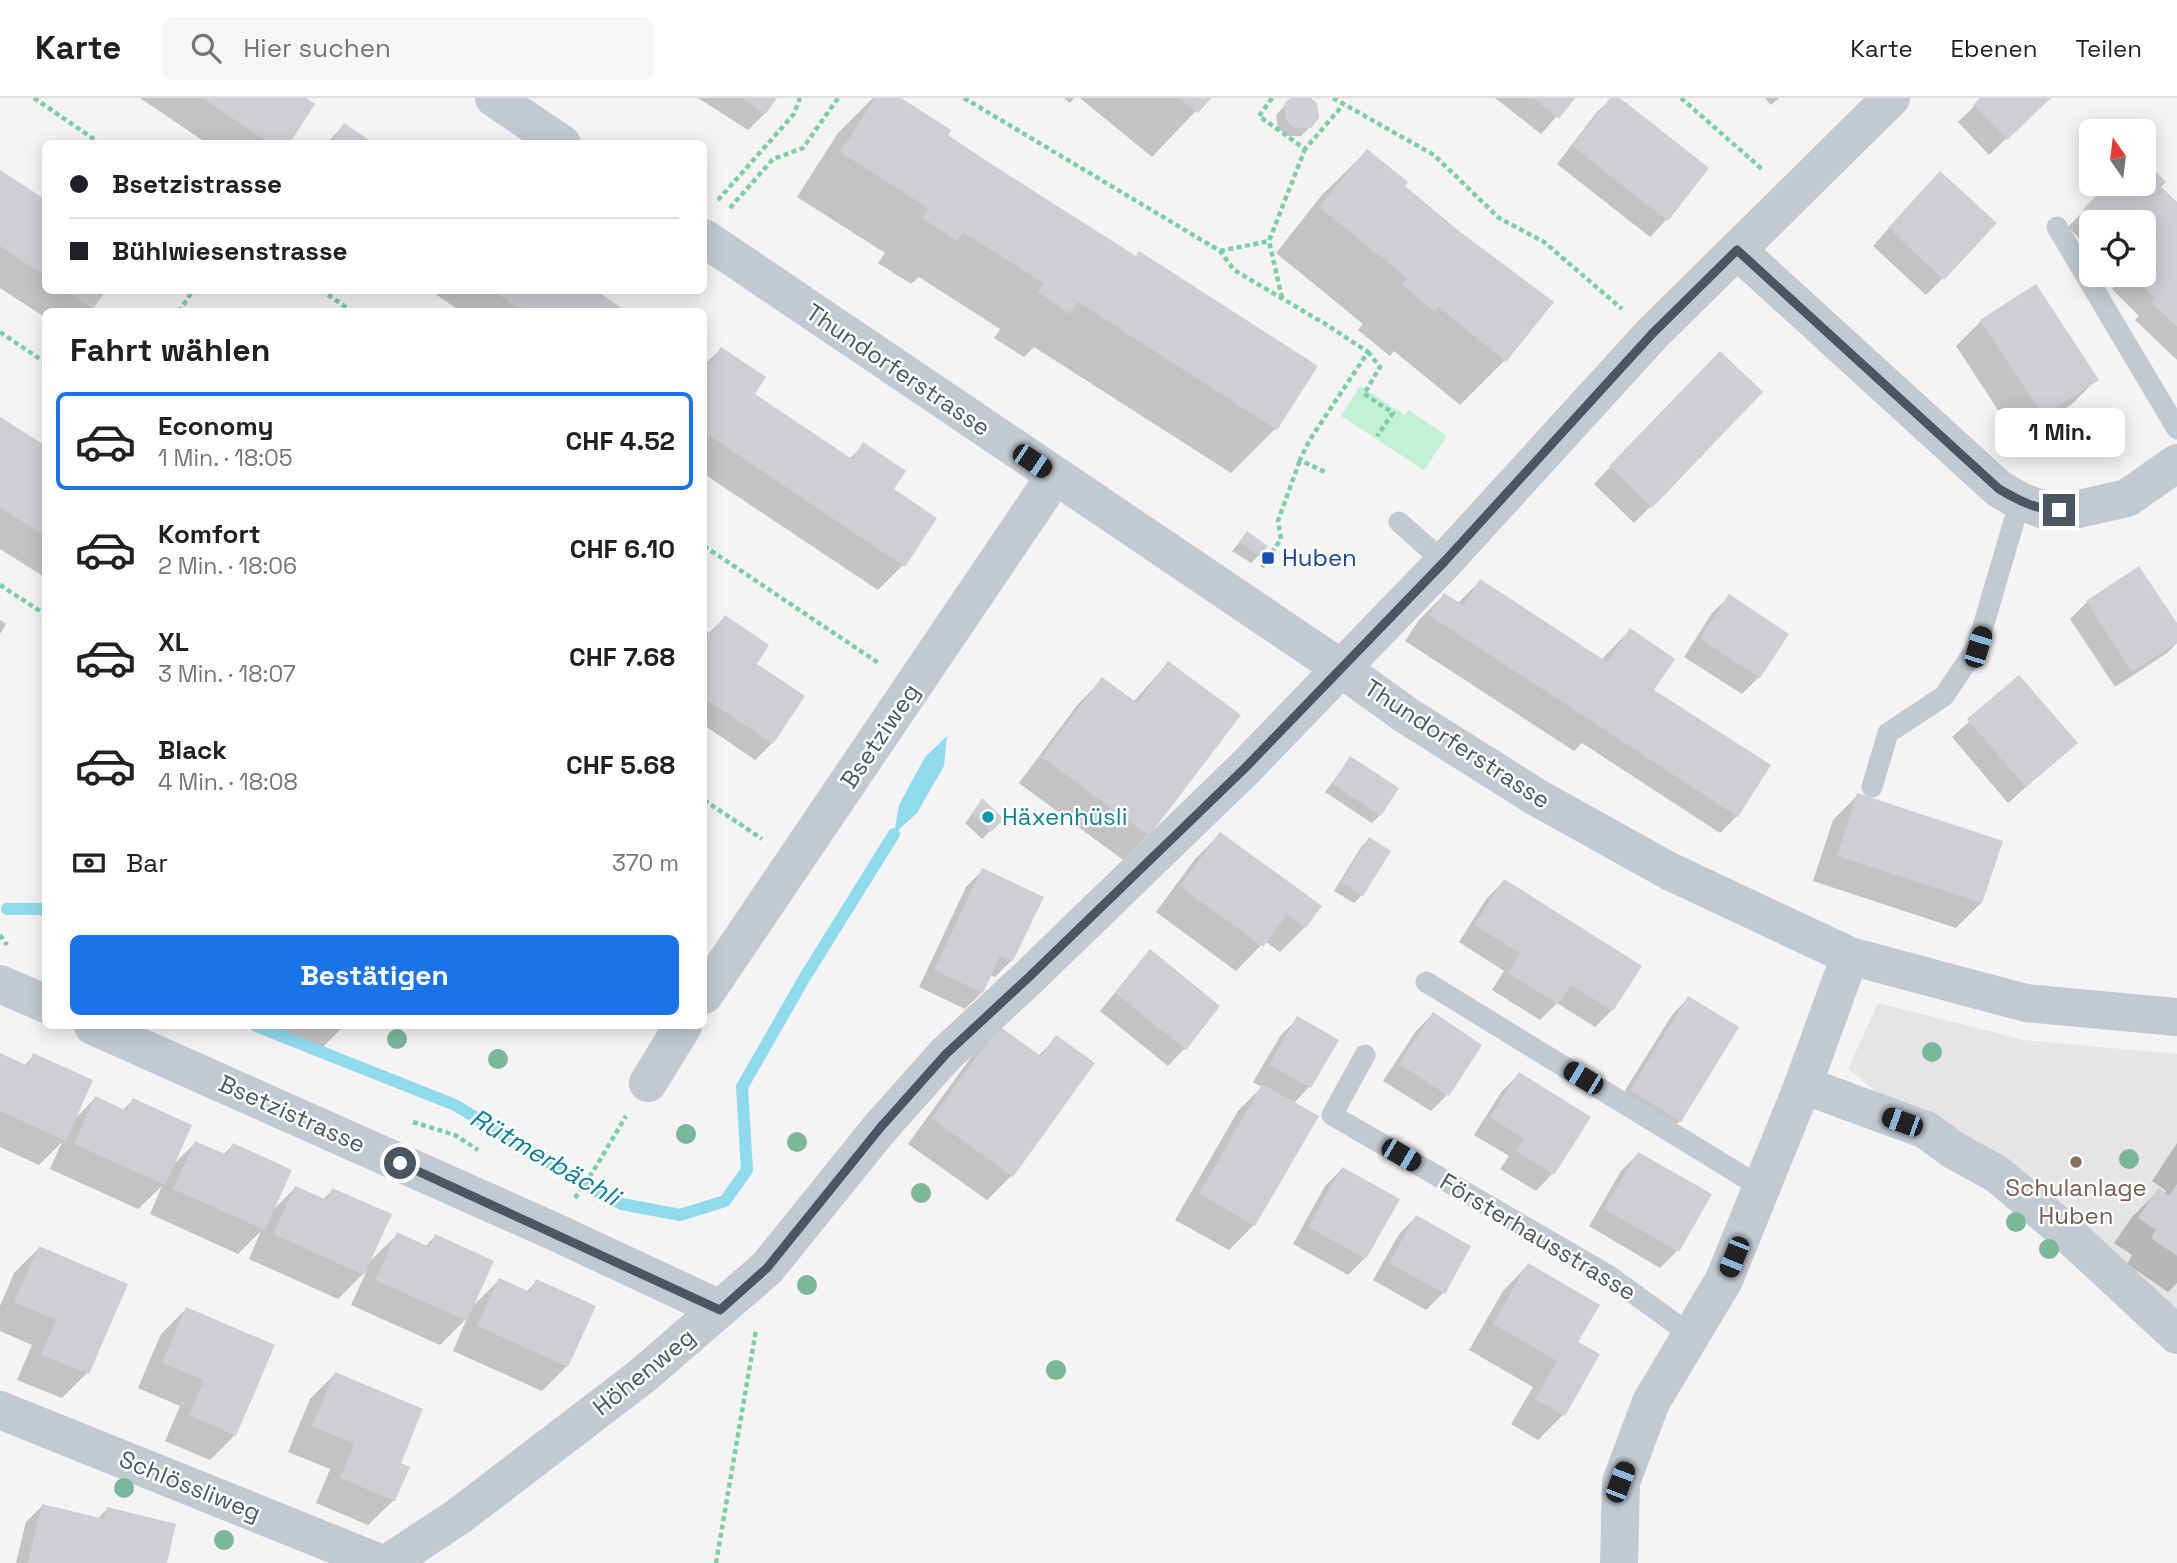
<!DOCTYPE html>
<html lang="de">
<head>
<meta charset="utf-8">
<style>
	body { margin:0; font-family:"Space Grotesk",sans-serif; background:#f6f6f6; color:#202124; height:100vh; display:flex; flex-direction:column; font-size:26px; white-space:nowrap }
	* { box-sizing:border-box; margin:0 }
	p { font-size:23px; color:#757577 }
	.icon { flex:none; width:38px; height:38px; fill:none; stroke:currentColor; stroke-width:2; stroke-linecap:round; stroke-linejoin:round }
	.map { position:relative; flex:1; overflow:hidden }
	.drawer { position:absolute; left:42px; top:210px; width:665px; height:721px; display:flex; flex-direction:column; background:#fff; border-radius:10px; box-shadow:0 4px 18px #0003 }
	.drawer>* { flex:none }
	.top-card { position:absolute; left:42px; top:42px; width:665px; height:154px; border-radius:10px; box-shadow:0 4px 18px #0003; display:grid; align-content:center; height:154px; padding:0 28px; background:#fff }
	.needle { width:46px; rotate:346deg }
	.tools { position:absolute; left:2079px; top:21px; display:grid; gap:14px }
	.tools a { display:grid; place-items:center; width:77px; height:77px; border-radius:10px; background:#fff; box-shadow:0 4px 18px #0003; font-size:35px }
	.end { position:absolute; width:32px; height:32px; margin:-16px; border:9px solid #4a5661; background:#fff; box-shadow:0 0 0 4px #fff }
	.from { border-radius:50% }
	.bubble { position:absolute; height:49px; border-radius:10px; background:#fff; box-shadow:0 4px 18px #0003; font-size:23px; font-weight:700; line-height:49px; text-align:center }
	.car { position:absolute; width:21px; height:42px; margin:-21px -10px; border-radius:9px; box-shadow:0 0 5px 2px #0007; background:linear-gradient(#222 24%,#8ab4d8 0 40%,#222 0 76%,#8ab4d8 0 86%,#222 0) }
	.top-card b { display:flex; align-items:center; gap:24px; height:66px; font-size:26px }
	.top-card b+b { border-top:2px solid #e0e0e0 }
	.top-card i { width:18px; height:18px; background:#202124 }
	ul { padding:0; list-style:none }
	li { display:flex; align-items:center; gap:21px; height:98px; margin:0 14px 10px; padding:0 14px; border:4px solid transparent; border-radius:10px }
	li div { flex:1 }
	li b { display:block; font-size:26px }
	li em { font-style:normal; font-weight:700 }
	li.on { border-color:#1a73e8 }
	li>.icon { width:63px; height:63px; stroke-width:1.5 }
	h2 { padding:0 28px; font-size:32px; line-height:84px }
	.pay { display:flex; align-items:center; gap:18px; height:77px; padding:0 28px; font-size:26px }
	.pay p { margin-inline-start:auto }
	.primary-button { display:flex; gap:14px; margin-top:auto; padding:14px 28px }
	.primary-button a { flex:1; height:80px; border-radius:10px; background:#1a73e8; color:#fff; font-size:28px; font-weight:700; line-height:80px; text-align:center }
	header { display:flex; align-items:center; gap:42px; box-sizing:border-box; height:98px; padding:0 35px; background:#fff; border-bottom:2px solid #e0e0e0 }
	header strong { font-size:33px }
	nav { display:flex; gap:38px; margin-inline-start:auto; font-size:24px }
	.search { width:490px; height:63px; background:#f6f6f6; display:flex; align-items:center; gap:18px; box-sizing:border-box; padding:0 24px; border-radius:10px; color:#757577; font-size:26px }
	.map>svg:first-child { display:block }
</style>
</head>
<body>
<header>
<strong>Karte</strong>
<div class="search"><svg class="icon" aria-label="search" viewBox="0 0 24 24"><circle cx="10" cy="10" r="6"/><path d="M15 15l6 6"/></svg>Hier suchen</div>
<nav><a>Karte</a><a>Ebenen</a><a>Teilen</a></nav>
</header>
<div class="map">
<svg width="2177" height="1465" viewBox="0 0 2177 1465">
	<rect width="100%" height="100%" fill="#f5f3f3"/>
	<path fill="#e6e4e5" d="M1878 905 2024 942 2177 956V1237L1848 971Z"/>
	<path fill="#c3f1d5" d="M1360 288 1405 317 1408 312 1447 338 1424 372 1341 318Z"/>
	<path fill="#90daee" d="M947 638 944 668 917 715 894 736 899 707 925 659Z"/>
	<g fill="#0003">
		<path d="M140 0H303L287 46H208Z"/>
		<path d="M698 0H775L765 15 748 32Z"/>
		<path d="M873 0H898L945 38 1135 160 1315 269 1275 331 1231 375 1034 249 1024 259 994 240 1000 231 919 179 911 186 878 165 885 155 797 99 838 35Z"/>
		<path d="M1064 0H1074L1070 5Z"/>
		<path d="M1080 0H1208L1152 59Z"/>
		<path d="M1292 0H1308L1310 29 1301 38H1286L1278 29 1276 17Z"/>
		<path d="M1495 0H1573L1541 36Z"/>
		<path d="M1612 0H1617L1707 71 1666 122 1650 139 1557 66 1597 14Z"/>
		<path d="M1765 0H1779L1771 7Z"/>
		<path d="M1983 0H2049L1989 57 1958 24Z"/>
		<path d="M344 27 372 46H326Z"/>
		<path d="M1367 53 1402 89 1504 263 1460 307 1394 253 1390 258 1358 232 1363 226 1276 155 1322 97Z"/>
		<path d="M2144 65 2164 84 2159 89 2177 107V262L2135 222 2139 218 2112 191 2117 187 2106 177H2144V124H2091V152L2068 129 2110 86H2144Z"/>
		<path d="M0 74 46 104V192H103L88 214H46V220L0 190Z"/>
		<path d="M1923 92 1943 180 1926 197 1873 148Z"/>
		<path d="M430 192H593L624 214H461Z"/>
		<path d="M1981 223 2096 282 2071 307 2017 341 1956 248Z"/>
		<path d="M721 251 752 296 849 361 864 347 892 392 903 467 878 492 704 376V267Z"/>
		<path d="M1704 272 1651 408 1634 425 1594 386Z"/>
		<path d="M0 321 46 350V480L0 451Z"/>
		<path d="M1247 436 1259 457 1251 465 1232 453Z"/>
		<path d="M2139 470 2177 528V545L2167 555 2115 589 2070 521 2087 504Z"/>
		<path d="M1480 483 1601 562 1630 532 1652 593 1737 718 1720 735 1582 645 1574 653 1405 543 1419 522 1444 497 1457 506Z"/>
		<path d="M1729 499 1759 579 1742 596 1684 559 1712 515Z"/>
		<path d="M725 519 754 567 772 645 755 662 704 627V533L708 536Z"/>
		<path d="M0 522 6 526 0 536Z"/>
		<path d="M1168 565 1238 617 1148 737 1123 762 1019 685 1078 606 1103 581 1133 604Z"/>
		<path d="M2019 579 2076 645 2008 705 1952 639Z"/>
		<path d="M1350 661 1380 717 1372 725 1325 694Z"/>
		<path d="M1858 697 1981 805 1956 830 1813 783 1833 722Z"/>
		<path d="M982 702 1002 721 982 741 965 725Z"/>
		<path d="M1220 736 1305 829 1280 854 1265 843 1236 873 1156 814 1195 761Z"/>
		<path d="M1369 741 1389 754 1362 797 1354 805 1334 793 1361 749Z"/>
		<path d="M983 772 1012 862 995 879 990 877 982 894 965 911 919 889 966 789Z"/>
		<path d="M1504 783 1612 912 1595 929 1557 905 1540 922 1492 892 1504 873 1459 844 1487 800Z"/>
		<path d="M1150 854 1218 909 1184 951 1168 968 1100 913 1134 871Z"/>
		<path d="M1688 900 1680 1023 1663 1040 1614 1010 1672 917Z"/>
		<path d="M1433 916 1447 997 1431 1013 1383 983 1416 933Z"/>
		<path d="M1298 920 1336 942 1309 989 1293 1006 1254 1127 1229 1152 1175 1122 1238 1013 1262 989 1253 984 1281 937Z"/>
		<path d="M272 928H344L316 956Z"/>
		<path d="M999 930 1038 958 1057 939 1012 1077 987 1102 908 1046 974 955Z"/>
		<path d="M0 957 24 968 34 957 73 1023 95 1000 123 1012 133 1002 172 1068 195 1045 223 1057 233 1047 272 1113 295 1090 322 1102 333 1092 368 1165 398 1136 425 1149 435 1138 472 1209 499 1182 526 1194 537 1183 567 1268 542 1293 453 1253 467 1220 440 1247 351 1207 367 1172 338 1201 249 1161 261 1133 238 1156 150 1116 162 1088 138 1111 50 1071 62 1044 39 1067 0 1049Z"/>
		<path d="M1519 976 1588 1019 1552 1076 1536 1093 1500 1071 1509 1058 1474 1037 1502 993Z"/>
		<path d="M2177 1045V1185L2168 1194 2127 1166 2132 1157 2114 1145 2133 1118 2158 1093 2164 1097 2166 1093 2152 1083Z"/>
		<path d="M1638 1056 1710 1097 1677 1153 1660 1170 1589 1128 1621 1073Z"/>
		<path d="M1342 1071 1365 1160 1348 1177 1293 1146 1325 1088Z"/>
		<path d="M1416 1119 1469 1149 1443 1195 1426 1212 1373 1182 1399 1136Z"/>
		<path d="M39 1150 125 1187 87 1275 62 1300 17 1282 32 1247 0 1233V1208L14 1175Z"/>
		<path d="M1528 1167 1576 1245 1563 1317 1538 1342 1511 1326 1533 1289 1469 1252 1503 1193Z"/>
		<path d="M186 1211 235 1337 210 1362 165 1343 180 1308 138 1290 161 1236Z"/>
		<path d="M335 1276 398 1366 394 1402 368 1427 316 1405 330 1371 288 1354 310 1301Z"/>
		<path d="M43 1407 97 1421 107 1411 165 1465H16L26 1424Z"/>
	</g>
	<g fill="none" stroke-linecap="round" stroke-linejoin="round">
		<g stroke="#90daee" stroke-width="12">
			<path d="M7 811H42L46 814"/>
			<path d="M256 928 455 1007 599 1095 622 1106 680 1117 725 1103 747 1072 742 989 805 879 894 736"/>
		</g>
	</g>
	<g fill="#cdcfd5">
		<path d="M202 0H306L315 6 289 46H271Z"/>
		<path d="M741 0H777L766 16Z"/>
		<path d="M875 0H901L951 32 948 37 982 60 1136 158 1139 153 1318 268 1277 332 1078 204 1070 216 1038 194 1043 185 963 134 957 143 922 120 928 110 840 54Z"/>
		<path d="M1179 0H1211L1198 15Z"/>
		<path d="M1290 0H1311L1317 5 1319 20 1311 30H1294L1286 21 1284 7Z"/>
		<path d="M1533 0H1575L1559 21Z"/>
		<path d="M1610 0H1620L1709 70 1668 123 1572 48Z"/>
		<path d="M1980 0H2051L2007 42 1973 7Z"/>
		<path d="M344 25 375 46H330Z"/>
		<path d="M1367 51 1408 84 1405 88 1459 133 1554 204 1506 264 1439 209 1435 214 1402 187 1407 180 1319 109Z"/>
		<path d="M2144 62 2166 84 2161 89 2177 104V229L2151 204 2155 200 2131 177H2144V124H2097L2083 111 2108 86H2144Z"/>
		<path d="M0 72 46 102V179L0 148Z"/>
		<path d="M1940 73 1997 125 1944 182 1888 130Z"/>
		<path d="M2036 186 2099 282 2043 318 1980 222Z"/>
		<path d="M66 192H106L93 211Z"/>
		<path d="M492 192H596L627 214H523Z"/>
		<path d="M721 249 766 279 755 296 852 361 863 344 906 373 894 391 937 420 905 469 704 334V265L709 268Z"/>
		<path d="M1720 253 1763 294 1652 410 1609 368Z"/>
		<path d="M0 319 46 348V439L0 409Z"/>
		<path d="M1247 433 1268 448 1260 459 1239 444Z"/>
		<path d="M2139 468 2177 525V545L2132 574 2086 503Z"/>
		<path d="M1480 481 1607 564 1630 530 1675 561 1654 592 1771 667 1738 719 1429 517 1444 495 1463 507Z"/>
		<path d="M1729 496 1789 536 1760 580 1700 541Z"/>
		<path d="M725 517 769 547 757 566 805 598 773 646 704 600V531L711 536Z"/>
		<path d="M1168 563 1241 617 1149 738 1042 659 1102 579 1137 605Z"/>
		<path d="M2019 577 2078 645 2026 689 1967 621Z"/>
		<path d="M1350 658 1399 690 1381 718 1332 686Z"/>
		<path d="M1857 695 2003 743 1982 805 1837 758Z"/>
		<path d="M982 700 1004 721 991 734 972 716Z"/>
		<path d="M1220 734 1322 808 1306 830 1287 816 1263 849 1180 788Z"/>
		<path d="M1369 739 1391 753 1363 798 1341 784Z"/>
		<path d="M982 770 1044 799 1013 863 1000 858 983 895 934 872Z"/>
		<path d="M1504 781 1642 868 1613 913 1571 887 1558 906 1508 875 1520 855 1474 827Z"/>
		<path d="M1150 851 1220 908 1186 952 1115 895Z"/>
		<path d="M1688 898 1739 929 1681 1024 1630 992Z"/>
		<path d="M1433 914 1482 947 1449 998 1399 966Z"/>
		<path d="M1297 918 1339 942 1311 990 1269 967Z"/>
		<path d="M999 928 1041 958 1056 937 1095 965 1013 1079 932 1020Z"/>
		<path d="M0 955 28 968 33 955 93 982 66 1043 0 1013Z"/>
		<path d="M1519 974 1591 1019 1554 1077 1516 1053 1524 1041 1490 1019Z"/>
		<path d="M1262 986 1319 1018 1255 1128 1199 1096Z"/>
		<path d="M95 998 127 1013 133 1000 192 1027 165 1087 74 1046Z"/>
		<path d="M195 1043 227 1057 233 1045 292 1072 265 1132 173 1091Z"/>
		<path d="M1638 1054 1712 1096 1679 1154 1604 1111Z"/>
		<path d="M1342 1069 1400 1101 1366 1161 1308 1129Z"/>
		<path d="M2177 1086V1158L2151 1140 2156 1132 2138 1120 2158 1090 2169 1098Z"/>
		<path d="M295 1088 327 1102 332 1090 392 1116 364 1177 273 1136Z"/>
		<path d="M1416 1117 1471 1148 1445 1196 1389 1165Z"/>
		<path d="M397 1134 429 1149 435 1136 494 1163 467 1223 375 1182Z"/>
		<path d="M39 1148 128 1186 89 1276 41 1257 56 1222 14 1204Z"/>
		<path d="M1528 1165 1600 1207 1578 1244 1600 1256 1565 1318 1535 1301 1557 1263 1493 1226Z"/>
		<path d="M499 1180 530 1194 536 1181 596 1208 568 1269 477 1228Z"/>
		<path d="M186 1209 275 1247 236 1338 189 1317 204 1282 162 1265Z"/>
		<path d="M335 1274 423 1311 401 1365 410 1369 395 1403 340 1380 354 1346 312 1328Z"/>
		<path d="M42 1406 104 1421 107 1409 176 1426 167 1465H28Z"/>
	</g>
	<g fill="none" stroke-linecap="round" stroke-linejoin="round">
		<g stroke="#7ad0a6" stroke-width="4.5" stroke-dasharray="5 3.5" stroke-linecap="butt">
			<path d="M34 0 101 46"/>
			<path d="M964 0 1220 153 1234 172 1327 227 1368 254 1309 343 1300 362 1325 374"/>
			<path d="M1272 0 1259 18 1305 51 1343 7"/>
			<path d="M1333 0 1434 57 1499 120 1544 144 1622 211"/>
			<path d="M1681 0 1762 71"/>
			<path d="M718 102 794 16 800 0"/>
			<path d="M730 110 773 61 803 50 838 0"/>
			<path d="M1220 153 1269 143"/>
			<path d="M321 192 353 214"/>
			<path d="M1282 200 1269 143 1305 51"/>
			<path d="M179 214 193 192"/>
			<path d="M0 234 46 265"/>
			<path d="M1368 254 1380 269 1364 296 1393 315 1377 338"/>
			<path d="M704 448 880 566"/>
			<path d="M1262 469 1281 441 1278 423 1300 362"/>
			<path d="M0 487 46 517"/>
			<path d="M704 702 762 741"/>
			<path d="M0 837 7 847"/>
			<path d="M413 1024 455 1037 478 1052"/>
			<path d="M575 1100 594 1072 626 1018"/>
			<path d="M716 1465 756 1232"/>
		</g>
		<g stroke="#c1cad2" stroke-width="21">
			<path d="M2057 129 2177 331"/>
			<path d="M1399 424 1444 464"/>
			<path d="M1872 689 1888 635 1944 598 1977 549 2020 403"/>
			<path d="M1426 884 1762 1090"/>
			<path d="M1365 957 1332 1017 1608 1177 1691 1237"/>
		</g>
		<g stroke="#c1cad2" stroke-width="38">
			<path d="M1737 152 1999 391 2020 403 2044 412H2074L2127 400 2177 365"/>
			<path d="M0 886 46 906"/>
			<path d="M704 897 1055 378"/>
			<path d="M93 928 553 1133 720 1211"/>
			<path d="M648 985 683 928"/>
			<path d="M1803 987 1926 1032 1955 1053 1997 1076 2066 1134 2177 1237"/>
			<path d="M0 1312 380 1465"/>
			<path d="M388 1465 459 1418 642 1278 767 1170 880 1030 946 956 1029 879 1245 670 1444 464 1652 236 1891 0"/>
			<path d="M1619 1465 1621 1384 1651 1304 1724 1182 1803 987 1850 858"/>
		</g>
		<g stroke="#c1cad2" stroke-width="38">
			<path d="M494 0 562 46"/>
			<path d="M704 140 1342 571 1406 617 1536 699 1669 773 1850 858 2026 905 2177 919"/>
		</g>
	</g>
	<g fill="#7bb799">
		<circle cx="397" cy="941" r="10"/>
		<circle cx="1932" cy="954" r="10"/>
		<circle cx="498" cy="961" r="10"/>
		<circle cx="686" cy="1036" r="10"/>
		<circle cx="797" cy="1044" r="10"/>
		<circle cx="2129" cy="1061" r="10"/>
		<circle cx="921" cy="1095" r="10"/>
		<circle cx="2016" cy="1124" r="10"/>
		<circle cx="2049" cy="1151" r="10"/>
		<circle cx="807" cy="1187" r="10"/>
		<circle cx="1056" cy="1272" r="10"/>
		<circle cx="124" cy="1390" r="10"/>
		<circle cx="224" cy="1442" r="10"/>
	</g>
	<g fill="none" stroke-linecap="round" stroke-linejoin="round">
		<path stroke="#4a5661" stroke-width="9" d="M400 1065 720 1212 767 1170 880 1030 946 956 1029 879 1245 670 1444 464 1652 236 1737 152 1999 391C2018 402 2036 412 2059 412"/>
	</g>
	<rect fill="#1a4fb4" stroke="#fff" stroke-width="2.5" x="1261" y="453" width="14" height="14" rx="3.5"/>
	<circle fill="#0f9aa8" stroke="#fff" stroke-width="2.5" cx="988" cy="719" r="7"/>
	<circle fill="#8d6e63" stroke="#fff" stroke-width="2.5" cx="2076" cy="1064" r="7"/>
	<g text-anchor="middle" stroke-width="5" stroke-linejoin="round" paint-order="stroke">
		<g font-size="24" fill="#4a5661" stroke="#fff">
			<text transform="translate(898 272) rotate(34)" y="8">Thundorferstrasse</text>
			<text transform="translate(880 638) rotate(-56)" y="8">Bsetziweg</text>
			<text transform="translate(1457 646) rotate(33)" y="8">Thundorferstrasse</text>
			<text transform="translate(292 1016) rotate(24)" y="8">Bsetzistrasse</text>
			<text transform="translate(1538 1139) rotate(31)" y="8">Försterhausstrasse</text>
			<text transform="translate(644 1274) rotate(-39)" y="8">Höhenweg</text>
			<text transform="translate(190 1388) rotate(22)" y="8">Schlössliweg</text>
		</g>
		<g font-size="24" fill="#164399" stroke="#fff" text-anchor="start">
			<text x="1282" y="468">Huben</text>
		</g>
		<g font-size="24" fill="#0d838f" stroke="#fff" text-anchor="start">
			<text x="1002" y="727">Häxenhüsli</text>
		</g>
		<g font-size="24" fill="#785e54" stroke="#fff">
			<text x="2076" y="1098">Schulanlage<tspan x="2076" dy="28">Huben</tspan></text>
		</g>
		<g font-size="26" font-style="italic" fill="#0c7c9b" stroke="#fff">
			<text transform="translate(545 1059) rotate(30)" y="9">Rütmerbächli</text>
		</g>
	</g>
</svg>
<div class="tools">
<a><svg class="needle" viewBox="-14 -14 28 28"><path d="M0-13l5 13h-10z" fill="#e53935"/><path d="M0 13l5-13h-10z" fill="#757577"/></svg></a>
<a><svg class="icon" aria-label="locate" viewBox="0 0 24 24"><circle cx="12" cy="12" r="6"/><path d="M12 2v4M12 18v4M2 12h4M18 12h4"/></svg></a>
</div>
<i class="end from" style="left:400px;top:1065px"></i>
<i class="end" style="left:2059px;top:412px"></i>
<div class="bubble" style="left:1995px;top:310px;width:130px">1 Min.</div>
<i class="car" style="left:1032px;top:363px;rotate:124deg"></i>
<i class="car" style="left:1978px;top:549px;rotate:17deg"></i>
<i class="car" style="left:1583px;top:980px;rotate:301deg"></i>
<i class="car" style="left:1902px;top:1024px;rotate:290deg"></i>
<i class="car" style="left:1401px;top:1057px;rotate:120deg"></i>
<i class="car" style="left:1734px;top:1159px;rotate:202deg"></i>
<i class="car" style="left:1620px;top:1384px;rotate:21deg"></i>
<div class="top-card">
<b><i class="from"></i>Bsetzistrasse</b>
<b><i></i>Bühlwiesenstrasse</b>
</div>
<section class="drawer">
<h2>Fahrt wählen</h2>
<ul>
<li class="on"><svg class="icon" aria-label="car" viewBox="0 0 24 24"><path d="M5 17H2v-5l4-1 3-4h7l3 4 3 1v5h-3M9 17h6M6 11h13"/><circle cx="7" cy="17" r="2"/><circle cx="17" cy="17" r="2"/></svg><div><b>Economy</b><p>1 Min. · 18:05</p></div><em>CHF 4.52</em></li>
<li><svg class="icon" aria-label="car" viewBox="0 0 24 24"><path d="M5 17H2v-5l4-1 3-4h7l3 4 3 1v5h-3M9 17h6M6 11h13"/><circle cx="7" cy="17" r="2"/><circle cx="17" cy="17" r="2"/></svg><div><b>Komfort</b><p>2 Min. · 18:06</p></div><em>CHF 6.10</em></li>
<li><svg class="icon" aria-label="car" viewBox="0 0 24 24"><path d="M5 17H2v-5l4-1 3-4h7l3 4 3 1v5h-3M9 17h6M6 11h13"/><circle cx="7" cy="17" r="2"/><circle cx="17" cy="17" r="2"/></svg><div><b>XL</b><p>3 Min. · 18:07</p></div><em>CHF 7.68</em></li>
<li><svg class="icon" aria-label="car" viewBox="0 0 24 24"><path d="M5 17H2v-5l4-1 3-4h7l3 4 3 1v5h-3M9 17h6M6 11h13"/><circle cx="7" cy="17" r="2"/><circle cx="17" cy="17" r="2"/></svg><div><b>Black</b><p>4 Min. · 18:08</p></div><em>CHF 5.68</em></li>
</ul>
<div class="pay"><svg class="icon" aria-label="cash" viewBox="0 0 24 24"><path d="M3 7h18v10H3z"/><circle cx="12" cy="12" r="2"/></svg>Bar<p>370 m</p></div>
<div class="primary-button"><a>Bestätigen</a></div>
</section>
</div>
</body>
</html>
